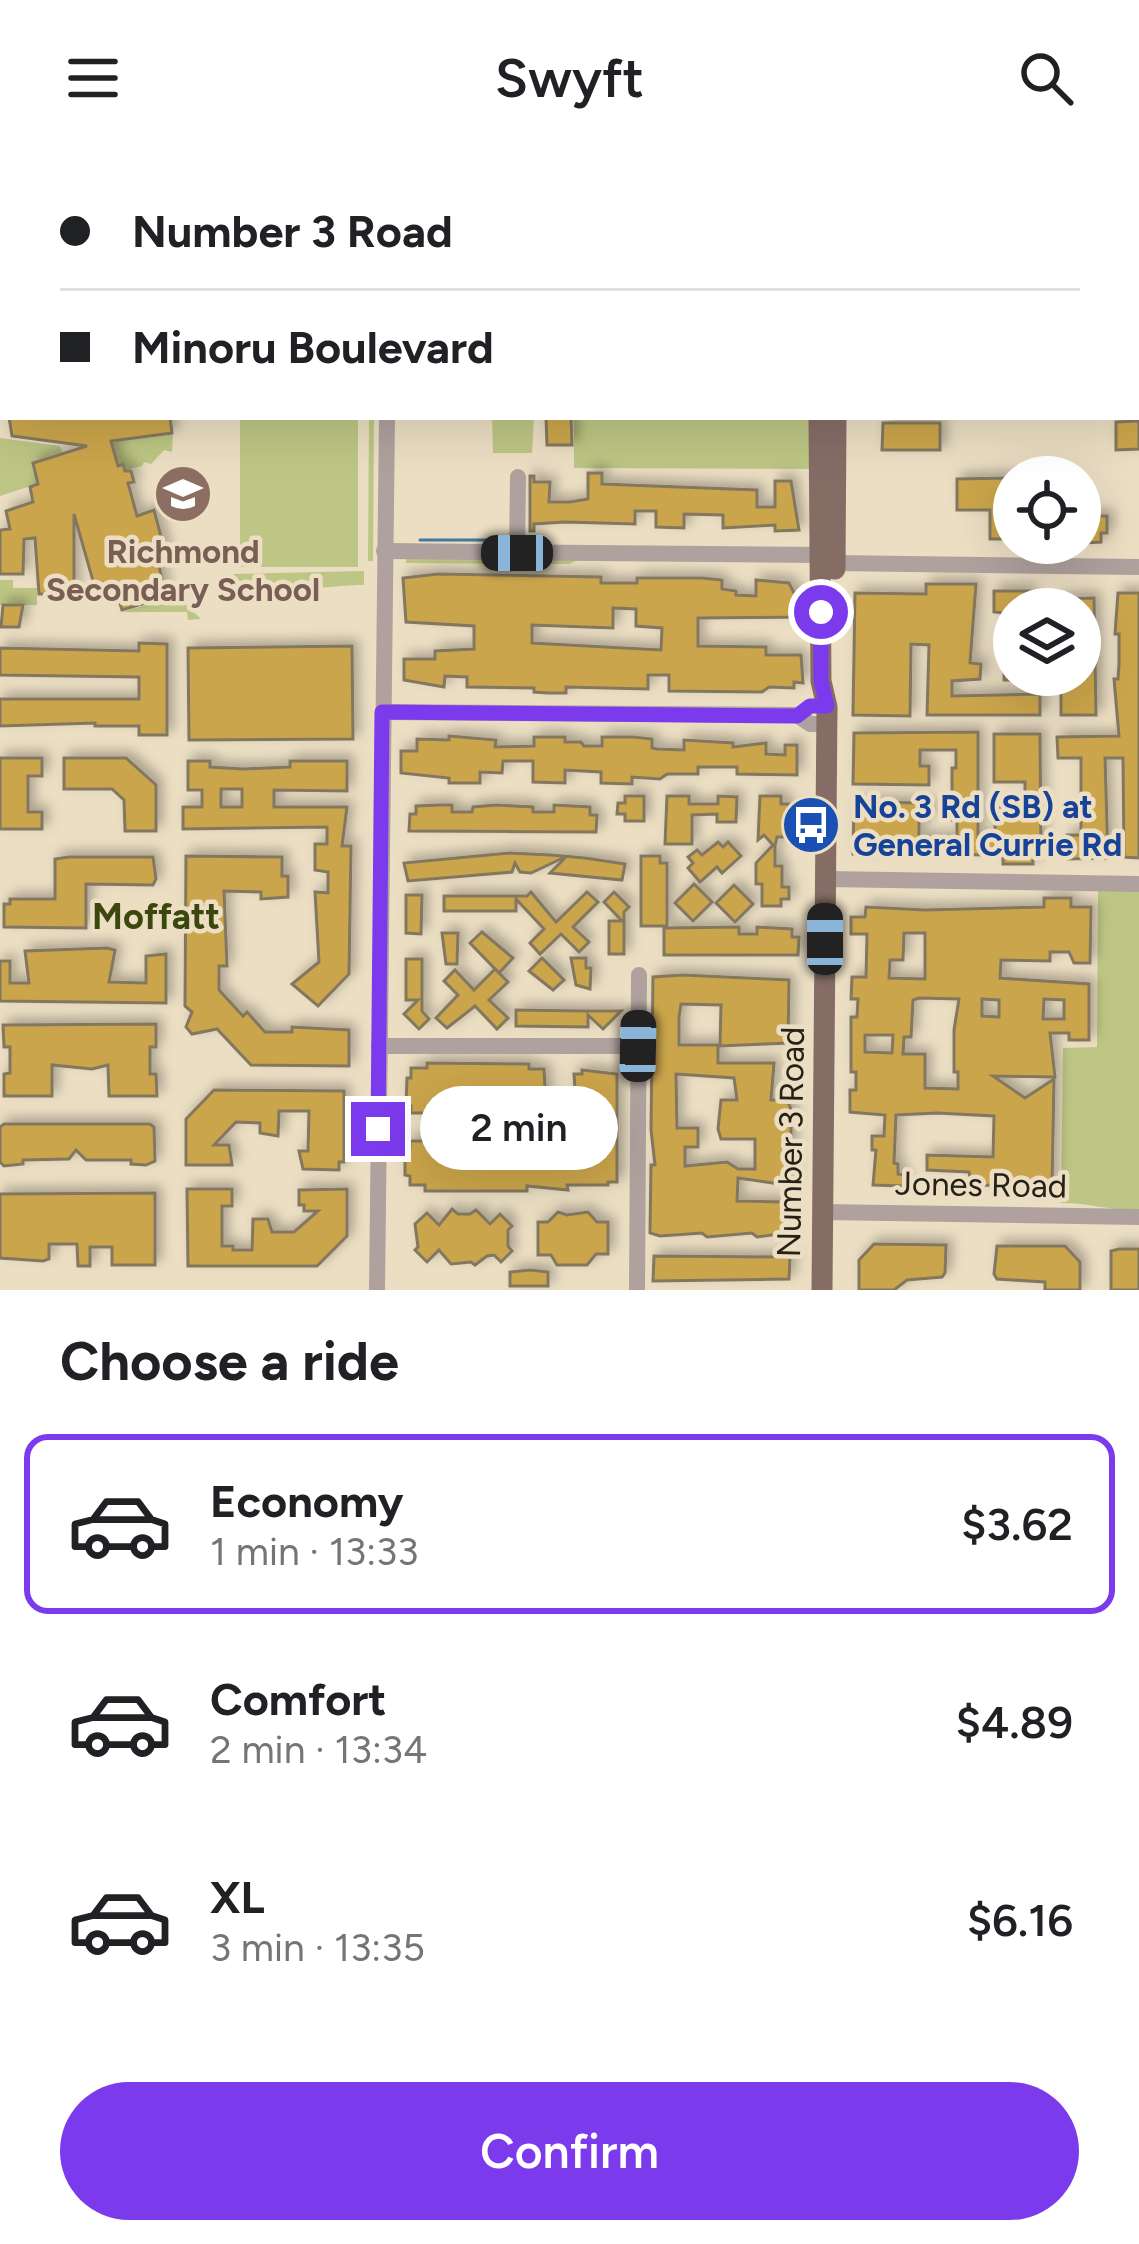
<!DOCTYPE html>
<html lang="en">
<head>
<meta charset="utf-8">
<style>
	body { margin:0; font-family:Figtree,sans-serif; background:#f6f6f6; color:#202124; height:100vh; display:flex; flex-direction:column; font-size:45px; white-space:nowrap }
	* { box-sizing:border-box; margin:0 }
	p { font-size:39px; color:#757577 }
	.icon { flex:none; width:66px; height:66px; fill:none; stroke:currentColor; stroke-width:2; stroke-linecap:round; stroke-linejoin:round }
	.map { position:relative; height:1134px; overflow:hidden }
	.panel { display:flex; flex-direction:column; background:#fff; flex:1 }
	.panel>* { flex:none }
	.guide { position:absolute; left:0px; top:0px; width:1140px; height:264px; box-shadow:0 12px 48px #0002; display:grid; align-content:center; height:264px; padding:0 60px; background:#fff }
	.tools { position:absolute; left:993px; top:300px; display:grid; gap:24px }
	.tools a { display:grid; place-items:center; width:108px; height:108px; border-radius:50%; background:#fff; box-shadow:0 12px 48px #0002; font-size:60px }
	.end { position:absolute; width:54px; height:54px; margin:-27px; border:15px solid #7c3aed; background:#fff; box-shadow:0 0 0 6px #fff }
	.from { border-radius:50% }
	.bubble { position:absolute; height:84px; border-radius:42px; background:#fff; box-shadow:0 12px 48px #0002; font-size:39px; font-weight:600; line-height:84px; text-align:center }
	.car { position:absolute; width:36px; height:72px; margin:-36px -18px; border-radius:15px; box-shadow:0 0 9px 3px #0007; background:linear-gradient(#222 24%,#8ab4d8 0 40%,#222 0 76%,#8ab4d8 0 86%,#222 0) }
	.guide b { display:flex; align-items:center; gap:42px; height:114px; font-size:45px }
	.guide b+b { border-top:3px solid #e0e0e0 }
	.guide i { width:30px; height:30px; background:#202124 }
	ul { padding:0; list-style:none }
	li { display:flex; align-items:center; gap:36px; height:180px; margin:0 24px 18px; padding:0 36px; border:6px solid transparent; border-radius:24px }
	li div { flex:1 }
	li b { display:block; font-size:45px }
	li em { font-style:normal; font-weight:600 }
	li.active { border-color:#7c3aed }
	li>.icon { width:108px; height:108px; stroke-width:1.5 }
	h2 { padding:0 60px; font-size:54px; line-height:144px }
	.action { display:flex; gap:24px; margin-top:auto; padding:24px 60px }
	.action a { flex:1; height:138px; border-radius:72px; background:#7c3aed; color:#fff; font-size:48px; font-weight:600; line-height:138px; text-align:center }
	header { display:flex; justify-content:space-between; align-items:center; height:156px; padding:0 60px; background:#fff; font-size:54px; font-weight:600 }
	.map>svg:first-child { display:block }
</style>
</head>
<body>
<header><svg class="icon" aria-label="menu" viewBox="0 0 24 24"><path d="M4 6h16M4 12h16M4 18h16"/></svg>Swyft<svg class="icon" aria-label="search" viewBox="0 0 24 24"><circle cx="10" cy="10" r="6"/><path d="M15 15l6 6"/></svg></header>
<div class="map">
<svg width="1139" height="1134" viewBox="0 0 1139 1134">
	<defs>
		<filter id="shadow"><feDropShadow dx="5.5" dy="-5.5" stdDeviation="6" flood-color="#0004"/></filter>
	</defs>
	<rect width="100%" height="100%" fill="#ebdec3"/>
	<g fill="#bdc684">
		<path d="M0 0H369V3H3L0 59Z"/>
		<rect x="240" y="261" width="118" height="150"/>
		<path d="M369 261H374L373 405H368Z"/>
		<path d="M492 261H534L532 297H493Z"/>
		<path d="M574 261H811V313L574 312Z"/>
		<path d="M173 277 172 296 164 294 151 308 144 306 142 310 126 314 124 307 118 308 110 286Z"/>
		<path d="M0 282 60 290 62 296 32 306 37 328 0 340Z"/>
		<path d="M406 400 578 404 569 408 406 407Z"/>
		<path d="M364 415V429C334 428 248 445 233 418Z"/>
		<path d="M0 424H13V432H37V449H0Z"/>
		<path d="M177 440 201 463 188 464 187 456H122Z"/>
		<path d="M1098 733H1139V1055C1110 1054 1088 1047 1061 1047L1063 892 1097 891Z"/>
	</g>
	<g fill="none" stroke-linecap="round" stroke-linejoin="round">
		<path stroke="#42799e" stroke-width="3" d="M420 384H495"/>
	</g>
	<g fill="#cba54c" stroke="#83785f" stroke-width="3" fill-rule="evenodd" filter="url(#shadow)">
		<path d="M9 261H170L172 277 111 285 118 310 123 308 125 315H131L134 326 128 327 137 360 154 354 167 403 158 405 166 441 122 454 116 435 97 439 74 358V438H39L35 382 24 383 23 418H0V374L10 373 6 355 33 346 30 331 38 328 33 307 87 290 12 280Z"/>
		<path d="M546 261H571L572 289H547Z"/>
		<path d="M1139 265V293L1116 294V266Z"/>
		<path d="M883 267H940V294H882Z"/>
		<path d="M588 317H602V328L757 334V351H775V325H791L799 374 775 375V369L723 372V359L684 358V372L656 371V355H635V368L565 366 534 368V375H530V320H534V326H550L549 346H570L588 343Z"/>
		<path d="M1009 322 1010 383H990V354H957V323Z"/>
		<path d="M1084 360H1107V377H1101V386L1085 387Z"/>
		<path d="M438 418 601 421V427H637V422H702L722 424V433L736 435V439L756 440V424L789 427 795 439H804V461L698 462V490L766 491V499H801L803 527 794 526V532L769 531 762 536 669 535V519H648V533L566 531V537H548L534 536V532L467 531V521L445 520 444 531 404 524V503H435V495L474 493V470L406 466 403 422ZM613 452 636 453V470L662 472 661 494 532 487V469L613 472Z"/>
		<path d="M926 428H976L970 507 981 508 980 523 952 525V540L1040 538V559H927L929 489 911 488 910 560 853 559 855 437 926 438Z"/>
		<path d="M994 435H1030L1026 453H1014V524H1004L1005 457 994 456Z"/>
		<path d="M1118 437H1139V702L1124 701 1123 602H1105L1108 702 1068 703 1067 679H1081V602H1058L1057 581 1119 580 1114 523H1118L1119 508V478H1115Z"/>
		<path d="M1094 442 1096 559H1061V519H1080V453H1060V443Z"/>
		<path d="M3 449H23L19 471H1Z"/>
		<path d="M139 487 167 488V579H139V570H95V567L0 570V543H139V521L0 519V492L139 495Z"/>
		<path d="M352 490 353 583 189 584 188 492Z"/>
		<path d="M978 576V682H995V652H1025V626H994V578H1040L1041 699 1033 700V708H1003V699L853 698 854 646 929 647V664H919V682H957V664H952V612H956V594H920V610H929V629L853 628 854 577Z"/>
		<path d="M449 580 496 584 495 591 534 590V581H565V586H581L584 590H602V581H633L652 583V592L657 593 684 594V584L733 587V591L766 587V598L785 599V589H797V619L737 618V611H698V618H667L660 623 632 621V628L601 627V616L565 614V627L533 626V605H503L502 617 480 616V627H449V622L401 617V595H417V583L449 584Z"/>
		<path d="M0 602H42V620H28V656H42V673H0Z"/>
		<path d="M64 602H126L156 629V675H125L124 644 112 633H64Z"/>
		<path d="M188 605H210V611L243 613 290 611V605H347V635L274 634V651H347L342 690H351L349 818 318 850 292 828 319 806 315 736 328 737V716L315 714V688H327V671L183 673V651H202V634H188ZM221 633H242V651H221Z"/>
		<path d="M625 640H644V665H625V658H617L618 647H625Z"/>
		<path d="M667 640H689V648H718V640L737 641 736 666H717V658L692 659V688H665Z"/>
		<path d="M760 640H781V648H789L784 681H777L775 690V710H782V731H789V743H781V750H762V728H756V707L773 689 764 679 758 684Z"/>
		<path d="M440 649H452V656H472L473 651 496 649 533 651V656H554V649L590 651V659H597L596 676 409 675 410 658H416V650Z"/>
		<path d="M718 686 723 691 728 686 741 700 722 717 717 711 700 726 688 712 693 707 688 701 697 694 702 699Z"/>
		<path d="M509 697 551 699 585 702 625 708 622 724 550 717 567 700 531 717 520 716 515 707 512 716 408 725 404 707Z"/>
		<path d="M186 700 282 701V720H288V741L261 743V736L224 735 227 810H219V834L243 860 247 856 265 876H292V871L349 874V910L251 909 217 873 192 878 186 871 192 856 185 850Z"/>
		<path d="M641 700H660V707H667V770H641Z"/>
		<path d="M69 701H153L156 723 153 729 86 728V772L4 771V748H10V743H55V703Z"/>
		<path d="M694 728 712 746 693 765 675 747Z"/>
		<path d="M734 729 753 748 735 766 716 747Z"/>
		<path d="M531 736 556 766 587 736 598 746 573 771 589 786 579 796 561 778 540 798 530 787 544 773 516 743V755H444V740H527Z"/>
		<path d="M614 736 629 751 624 756V798H609V765H622L604 746Z"/>
		<path d="M406 739H422L421 778 406 777Z"/>
		<path d="M1044 742H1071V751H1091L1090 807H1074L1069 796H1050V805L1001 804 1000 822 1089 828V884H1069V877H1050L1055 921 993 920 1025 942 1054 923 1052 1031H1035L1024 1021 1012 1031 971 1028 969 1016 927 1014V999L993 1001 994 960 937 957 896 959 894 1007 898 1008V1018L904 1019V1030L873 1029 876 994H872V980H884L885 959 850 956V934H856V916H851V861H857L858 843H851L852 821H866L867 778H851V761H865L866 751 925 754 1044 751ZM904 777H925V823L889 822 890 804H903ZM919 842 959 843 954 874V916H958V933L925 932V898H903L904 881H911L913 844ZM982 843 999 844V861L982 860ZM1044 843 1064 844V863H1043ZM865 879H893L892 897 865 896Z"/>
		<path d="M739 771V778H757V771L792 773V781H799L798 799H664V772Z"/>
		<path d="M482 776 513 802 499 817 470 787Z"/>
		<path d="M442 777H458L457 808H446Z"/>
		<path d="M107 792 115 794 109 826 146 827V800L166 798V847L0 845V805H10V827H29L25 795Z"/>
		<path d="M542 802 564 824 553 834 529 815Z"/>
		<path d="M571 802H586V812H591L590 833 576 829Z"/>
		<path d="M406 803H422V855L429 863 419 873 404 858 418 844H406Z"/>
		<path d="M495 813 508 826 489 844 508 862 497 873 475 850 447 872 436 862 458 839 444 825 455 814 474 834Z"/>
		<path d="M683 819 789 824 788 887 720 890 721 849 681 848 679 861V889H718V907H774L771 944H787L791 953V1018L787 1029 738 1022 737 1045 784 1046 787 1077 757 1081 752 1077 707 1081 702 1077 660 1080 650 1077 651 1009H655L651 974 653 821ZM676 918 734 922 737 944H721L718 973 721 983H755V1013H738L727 1006 685 1010V991H698V972H677Z"/>
		<path d="M516 854 585 855H621L603 873 588 859V871L516 870Z"/>
		<path d="M156 868V891H150V918H156L157 940H109L108 909 92 913 52 909V940H4V918L10 917V891H4L3 869Z"/>
		<path d="M427 907 529 908V913H544L546 950H543V957H527L523 947 431 946 426 957H411V950H406L407 922H411V912H427Z"/>
		<path d="M582 914 617 918V1026H608V1029H567L568 1034 527 1030V1035H425V1029H410V1020L405 1019V992H410V985H425L430 995 522 996 526 986H542L545 997H576V979L568 976V966L577 962 574 918H582Z"/>
		<path d="M214 934 344 935V1006H339V1014L303 1013 299 995H308L309 955H279L278 980 260 977V967L236 966 214 989H229L232 1009H186V963Z"/>
		<path d="M4 968H150L154 971 155 1005 146 1009 131 1008V1004H86L76 994 69 1003 23 1004V1008L4 1010 0 1006V971Z"/>
		<path d="M187 1033H232V1050H222V1090H233V1094H252L253 1063H268L272 1076H294L318 1055H304V1049H299V1034L347 1033V1080L317 1110H188Z"/>
		<path d="M155 1037V1109H112V1091H90V1110H78L77 1088H49V1103L43 1105 0 1102V1038Z"/>
		<path d="M452 1053 458 1058H470L476 1054 490 1068 500 1058 512 1070 508 1074V1090L512 1095 501 1106 494 1099 487 1100 475 1109 471 1106 451 1108 439 1094 427 1106 415 1094 418 1091 415 1068 427 1057 439 1069Z"/>
		<path d="M558 1056 567 1059 588 1056 597 1066H608V1098H596L587 1109H557L551 1099H538V1066H548Z"/>
		<path d="M874 1088 946 1089 945 1117 942 1121 907 1124 894 1134H859V1104Z"/>
		<path d="M997 1090H1065L1080 1106V1134H1045V1126L997 1123 994 1118Z"/>
		<path d="M1119 1093H1139V1134H1111V1095Z"/>
		<path d="M654 1100 790 1101 789 1123 653 1125Z"/>
		<path d="M530 1114 548 1116V1130H510V1116Z"/>
	</g>
	<g fill="none" stroke-linecap="round" stroke-linejoin="round">
		<g stroke="#afa19d" stroke-width="16">
			<path d="M381 0V3"/>
			<path d="M397 3V0"/>
			<path d="M384 395 821 399"/>
			<path d="M517 397 518 321"/>
			<path d="M835 407 1139 411"/>
			<path d="M383 556 797 559 810 568H827"/>
			<path d="M825 723 1139 728"/>
			<path d="M379 890H638"/>
			<path d="M823 1056 1139 1061"/>
			<path d="M377 1134 387 261"/>
			<path d="M637 1134 639 819"/>
		</g>
		<g stroke="#856d66" stroke-width="21">
			<path d="M820 3V0"/>
			<path d="M838 3V0"/>
			<path d="M0 68H3"/>
			<path d="M1137 70H1139"/>
			<path d="M0 90H3"/>
			<path d="M1137 91H1139"/>
			<path d="M819 261 821 525 827 551 822 1134"/>
			<path d="M835 413 836 261"/>
		</g>
	</g>
	<g fill="none" stroke-linecap="round" stroke-linejoin="round">
		<path stroke="#7c3aed" stroke-width="15" d="M378 973 382 556 797 560 810 550H827L821 525V456"/>
	</g>
	<defs>
		<g id="school-disc" transform="scale(3)"><circle r="9.5" fill="#8d6e63" stroke="#ebdec3"/><path d="M0-5L7-2L0 1L-7-2ZM-4 1L0 2.5L4 1V4Q0 6-4 4Z" fill="#fff"/></g>
		<g id="bus-disc" transform="scale(3)"><circle r="9.5" fill="#1a4fb4" stroke="#ebdec3"/><path d="M-5-6H5V4H4V6H2V4H-2V6H-4V4H-5ZM-3.5-4V0h7V-4ZM-3.5 1.2v1.5H-2V1.2ZM2 1.2v1.5H3.5V1.2Z" fill="#fff"/></g>
	</defs>
	<g fill-rule="evenodd">
		<use href="#school-disc" x="183" y="338"/>
		<use href="#bus-disc" x="811" y="669"/>
	</g>
	<g text-anchor="middle" stroke-width="9" stroke-linejoin="round" paint-order="stroke">
		<g font-size="33" font-weight="bold" fill="#785e54" stroke="#ebdec3">
			<text x="183" y="407">Richmond<tspan x="183" dy="38">Secondary School</tspan></text>
		</g>
		<g font-size="33" font-weight="bold" fill="#164399" stroke="#ebdec3" text-anchor="start">
			<text x="853" y="662">No. 3 Rd (SB) at<tspan x="853" dy="38">General Currie Rd</tspan></text>
		</g>
		<g font-size="33" fill="#252116" stroke="#ebdec3">
			<text transform="translate(790 986) rotate(-89)" y="12">Number 3 Road</text>
			<text transform="translate(981 1028) rotate(1)" y="12">Jones Road</text>
		</g>
		<g font-size="36" font-weight="bold" fill="#3c470e" stroke="#ebdec3">
			<text x="156" y="773">Moffatt</text>
		</g>
	</g>
</svg>
<div class="tools">
<a><svg class="icon" aria-label="locate" viewBox="0 0 24 24"><circle cx="12" cy="12" r="6"/><path d="M12 2v4M12 18v4M2 12h4M18 12h4"/></svg></a>
<a><svg class="icon" aria-label="layers" viewBox="0 0 24 24"><path d="M12 4l9 5-9 5-9-5zM3 14l9 5 9-5"/></svg></a>
</div>
<i class="end from" style="left:821px;top:456px"></i>
<i class="end" style="left:378px;top:973px"></i>
<div class="bubble" style="left:420px;top:930px;width:198px">2 min</div>
<i class="car" style="left:517px;top:397px;rotate:270deg"></i>
<i class="car" style="left:825px;top:783px;rotate:0deg"></i>
<i class="car" style="left:638px;top:890px;rotate:1deg"></i>
<div class="guide">
<b><i class="from"></i>Number 3 Road</b>
<b><i></i>Minoru Boulevard</b>
</div>
</div>
<section class="panel">
<h2>Choose a ride</h2>
<ul>
<li class="active"><svg class="icon" aria-label="car" viewBox="0 0 24 24"><path d="M5 17H2v-5l4-1 3-4h7l3 4 3 1v5h-3M9 17h6M6 11h13"/><circle cx="7" cy="17" r="2"/><circle cx="17" cy="17" r="2"/></svg><div><b>Economy</b><p>1 min · 13:33</p></div><em>$3.62</em></li>
<li><svg class="icon" aria-label="car" viewBox="0 0 24 24"><path d="M5 17H2v-5l4-1 3-4h7l3 4 3 1v5h-3M9 17h6M6 11h13"/><circle cx="7" cy="17" r="2"/><circle cx="17" cy="17" r="2"/></svg><div><b>Comfort</b><p>2 min · 13:34</p></div><em>$4.89</em></li>
<li><svg class="icon" aria-label="car" viewBox="0 0 24 24"><path d="M5 17H2v-5l4-1 3-4h7l3 4 3 1v5h-3M9 17h6M6 11h13"/><circle cx="7" cy="17" r="2"/><circle cx="17" cy="17" r="2"/></svg><div><b>XL</b><p>3 min · 13:35</p></div><em>$6.16</em></li>
</ul>
<div class="action"><a>Confirm</a></div>
</section>
</body>
</html>
